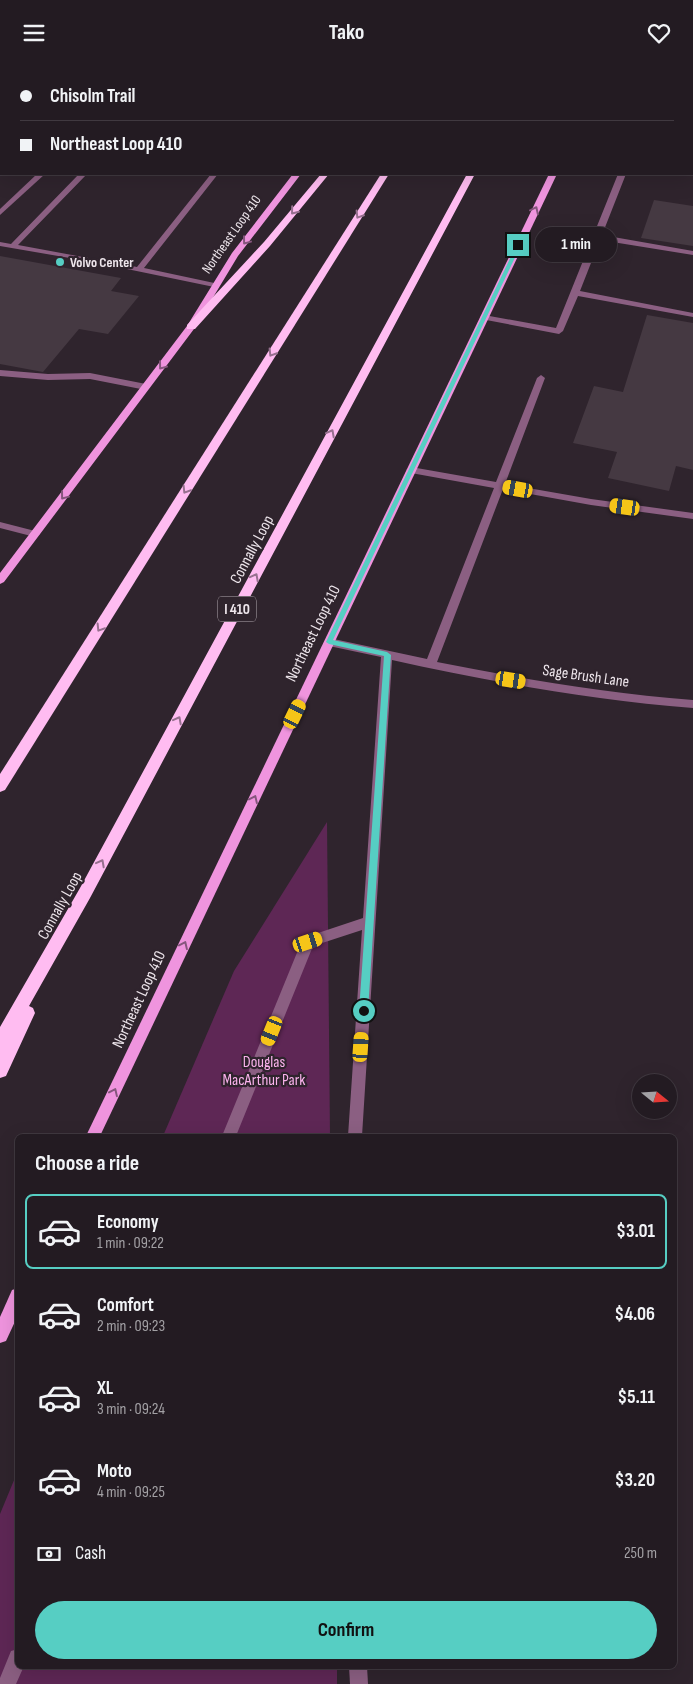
<!DOCTYPE html>
<html lang="en">
<head>
<meta charset="utf-8">
<style>
	body { margin:0; font-family:"Sofia Sans Condensed",sans-serif; background:#2b242a; color:#f1f3f6; height:100vh; display:flex; flex-direction:column; font-size:19px; white-space:nowrap }
	* { box-sizing:border-box; margin:0 }
	p { font-size:16px; color:#a3a1a5 }
	.icon { flex:none; width:28px; height:28px; fill:none; stroke:currentColor; stroke-width:2; stroke-linecap:round; stroke-linejoin:round }
	.map { position:relative; flex:1; overflow:hidden }
	.side { position:absolute; left:15px; top:1069px; width:662px; height:535px; display:flex; flex-direction:column; background:#231b22; border-radius:8px; box-shadow:0 5px 20px #0002,0 0 0 1px #403940 }
	.side>* { flex:none }
	.banner { position:absolute; left:0px; top:0px; width:694px; height:110px; box-shadow:0 5px 20px #0002,0 0 0 1px #403940; display:grid; align-content:center; height:110px; padding:0 20px; background:#231b22 }
	.needle { width:32px; rotate:108deg }
	.tools { position:absolute; left:632px; top:1009px; display:grid; gap:10px }
	.tools a { display:grid; place-items:center; width:45px; height:45px; border-radius:50%; background:#231b22; box-shadow:0 5px 20px #0002,0 0 0 1px #403940; font-size:25px }
	.end { position:absolute; width:22px; height:22px; margin:-11px; border:6px solid #56cec3; background:#111; box-shadow:0 0 0 2px #111 }
	.from { border-radius:50% }
	.bubble { position:absolute; height:35px; border-radius:18px; background:#231b22; box-shadow:0 5px 20px #0002,0 0 0 1px #403940; font-size:16px; font-weight:700; line-height:35px; text-align:center }
	.car { position:absolute; width:15px; height:30px; margin:-15px -8px; border-radius:6px; box-shadow:0 0 4px 1px #0007; background:linear-gradient(#f5c518 24%,#345 0 40%,#f5c518 0 76%,#345 0 86%,#f5c518 0) }
	.banner b { display:flex; align-items:center; gap:18px; height:48px; font-size:19px }
	.banner b+b { border-top:1px solid #403940 }
	.banner i { width:12px; height:12px; background:#f1f3f6 }
	ul { padding:0; list-style:none }
	li { display:flex; align-items:center; gap:15px; height:75px; margin:0 10px 8px; padding:0 10px; border:2px solid transparent; border-radius:8px }
	li div { flex:1 }
	li b { display:block; font-size:19px }
	li em { font-style:normal; font-weight:700 }
	li.on { border-color:#56cec3 }
	li>.icon { width:45px; height:45px; stroke-width:1.5 }
	h2 { padding:0 20px; font-size:22px; line-height:60px }
	.pay { display:flex; align-items:center; gap:12px; height:55px; padding:0 20px; font-size:19px }
	.pay p { margin-inline-start:auto }
	.cta { display:flex; gap:10px; margin-top:auto; padding:10px 20px }
	.cta a { flex:1; height:58px; border-radius:30px; background:#56cec3; color:#111; font-size:20px; font-weight:700; line-height:58px; text-align:center }
	header { display:flex; justify-content:space-between; align-items:center; height:65px; padding:0 20px; background:#231b22; font-size:22px; font-weight:700 }
	.map>svg:first-child { display:block }
</style>
</head>
<body>
<header><svg class="icon" aria-label="menu" viewBox="0 0 24 24"><path d="M4 6h16M4 12h16M4 18h16"/></svg>Tako<svg class="icon" aria-label="heart" viewBox="0 0 24 24"><path d="M12 20l-8-8c-3-5 5-10 8-4 3-6 11-1 8 4z"/></svg></header>
<div class="map">
<svg width="693" height="1619" viewBox="0 0 693 1619">
	<rect width="100%" height="100%" fill="#2f242d"/>
	<g fill="#5e2755">
		<path d="M327 757 330 1071H163L234 906Z"/>
		<path d="M17 1408 18 1601H337V1619H0V1449Z"/>
	</g>
	<g fill="none" stroke-linecap="round" stroke-linejoin="round">
		<path stroke="#03100f" stroke-width="11" d="M0 80 1 78"/>
	</g>
	<g fill="#453942">
		<path d="M654 135 693 141V181L641 173Z"/>
		<path d="M0 191 121 213 111 226 139 231 108 269 79 264 43 307 0 299Z"/>
		<path d="M647 250 693 258V405L676 401 669 426 608 413 617 387 573 378 594 321 623 327Z"/>
	</g>
	<g fill="none" stroke-linecap="round" stroke-linejoin="round">
		<g fill="#8b5f82" fill-rule="evenodd">
			<path d="M615 0H630L631 1H616Z"/>
			<rect x="692" y="8" width="1" height="4"/>
			<rect x="692" y="27" width="1" height="4"/>
			<rect x="0" y="33" width="1" height="4"/>
			<path d="M37 109H45L0 150V144Z"/>
			<path d="M79 109H87L18 180 137 202 211 109H218L144 203 219 219V223L93 197 0 181V177L11 179Z"/>
			<path d="M618 109H626L602 170 693 186V190L600 175 580 226 693 248V252L578 231 563 266 559 269 481 254 480 252 484 250 556 263Z"/>
			<path d="M0 305 48 309 90 308 146 319 150 322 146 325 90 314 48 315 0 311Z"/>
			<path d="M541 310 545 313 505 419 591 434 693 448V454L591 440 503 424 437 597C522 614 607 628 693 635V643C591 635 492 617 392 595L362 1071H348L362 865 313 881 236 1071H222L303 873 363 853 381 592 329 581 324 577 329 573 427 594 494 423 411 408 406 405 411 402 496 417 537 313Z"/>
			<path d="M0 457 39 467 40 469 35 472 0 463Z"/>
			<path d="M18 1584V1601H24L16 1619H0V1613L11 1586Z"/>
			<path d="M349 1601H367L368 1619H350Z"/>
		</g>
		<g fill="#ef94de" fill-rule="evenodd">
			<rect x="597" y="0" width="6" height="1"/>
			<path d="M293 109H301L238 191 194 264 4 517 0 519V508L187 261 232 188Z"/>
			<path d="M549 109H557L100 1071H86Z"/>
			<path d="M18 1223V1250L6 1276 0 1278V1252L12 1225Z"/>
		</g>
		<g fill="#ffbcf1" fill-rule="evenodd">
			<rect x="449" y="0" width="8" height="1"/>
			<path d="M321 109H329L270 181 195 264H187V260L264 177Z"/>
			<path d="M381 109H389L5 725 0 727V709Z"/>
			<path d="M467 109H475L90 833 29 941 33 943 35 948 6 1011 0 1013V962L80 823Z"/>
		</g>
	</g>
	<defs><path id="oneway-chevron" d="M-2-3.5L2.5 0L-2 3.5" fill="none" stroke-width="1.6" stroke-linecap="round" stroke-linejoin="round" transform="scale(1.25)"/></defs>
	<g stroke="#85567d">
		<use href="#oneway-chevron" transform="translate(535 145) rotate(-64)"/>
		<use href="#oneway-chevron" transform="translate(246 176) rotate(127)"/>
		<use href="#oneway-chevron" transform="translate(162 301) rotate(127)"/>
		<use href="#oneway-chevron" transform="translate(64 431) rotate(127)"/>
		<use href="#oneway-chevron" transform="translate(254 734) rotate(-65)"/>
		<use href="#oneway-chevron" transform="translate(184 880) rotate(-65)"/>
		<use href="#oneway-chevron" transform="translate(114 1027) rotate(-65)"/>
	</g>
	<g stroke="#97708f">
		<use href="#oneway-chevron" transform="translate(294 146) rotate(129)"/>
		<use href="#oneway-chevron" transform="translate(359 150) rotate(122)"/>
		<use href="#oneway-chevron" transform="translate(272 288) rotate(122)"/>
		<use href="#oneway-chevron" transform="translate(331 368) rotate(-62)"/>
		<use href="#oneway-chevron" transform="translate(186 425) rotate(122)"/>
		<use href="#oneway-chevron" transform="translate(255 512) rotate(-62)"/>
		<use href="#oneway-chevron" transform="translate(100 563) rotate(122)"/>
		<use href="#oneway-chevron" transform="translate(178 655) rotate(-62)"/>
		<use href="#oneway-chevron" transform="translate(101 798) rotate(-62)"/>
	</g>
	<path fill="#56cec3" d="M517 179 521 180 333 575 387 587 391 590 368 946 364 951 359 946 384 591 329 579 326 577Z"/>
	<circle fill="#56cec3" stroke="#2f242d" stroke-width="2" cx="60" cy="197" r="5"/>
	<g text-anchor="middle" stroke-width="4.5" stroke-linejoin="round" paint-order="stroke">
		<g font-size="14" fill="#ede5eb" stroke="#2f242d">
			<text transform="translate(231 169) rotate(-55)" y="5">Northeast Loop 410</text>
		</g>
		<g font-size="14" font-weight="bold" fill="#ede5eb" stroke="#2f242d" text-anchor="start">
			<text x="70" y="202">Volvo Center</text>
		</g>
		<rect fill="#2f242d" stroke="#b4abb2" stroke-width="1" x="218" y="531.5" width="38" height="25" rx="4"/>
		<g font-size="15" font-weight="bold" fill="#ede5eb">
			<text x="237" y="549">I 410</text>
		</g>
		<g font-size="16" fill="#ede5eb" stroke="#2f242d">
			<text transform="translate(251 484) rotate(-62)" y="6">Connally Loop</text>
			<text transform="translate(312 568) rotate(-64)" y="6">Northeast Loop 410</text>
			<text transform="translate(586 610) rotate(8)" y="6">Sage Brush Lane</text>
			<text transform="translate(59 840) rotate(-61)" y="6">Connally Loop</text>
			<text transform="translate(138 934) rotate(-65)" y="6">Northeast Loop 410</text>
		</g>
		<g font-size="16" fill="#fbb3ed" stroke="#2f242d">
			<text x="264" y="1002">Douglas<tspan x="264" dy="18">MacArthur Park</tspan></text>
		</g>
	</g>
</svg>
<div class="tools">
<a><svg class="needle" viewBox="-14 -14 28 28"><path d="M0-13l5 13h-10z" fill="#e53935"/><path d="M0 13l5-13h-10z" fill="#a3a1a5"/></svg></a>
</div>
<i class="end from" style="left:364px;top:946px"></i>
<i class="end" style="left:518px;top:180px"></i>
<div class="bubble" style="left:535px;top:162px;width:82px">1 min</div>
<i class="car" style="left:518px;top:424px;rotate:280deg"></i>
<i class="car" style="left:625px;top:442px;rotate:278deg"></i>
<i class="car" style="left:511px;top:615px;rotate:99deg"></i>
<i class="car" style="left:295px;top:649px;rotate:26deg"></i>
<i class="car" style="left:308px;top:877px;rotate:72deg"></i>
<i class="car" style="left:272px;top:966px;rotate:202deg"></i>
<i class="car" style="left:361px;top:982px;rotate:4deg"></i>
<div class="banner">
<b><i class="from"></i>Chisolm Trail</b>
<b><i></i>Northeast Loop 410</b>
</div>
<section class="side">
<h2>Choose a ride</h2>
<ul>
<li class="on"><svg class="icon" aria-label="car" viewBox="0 0 24 24"><path d="M5 17H2v-5l4-1 3-4h7l3 4 3 1v5h-3M9 17h6M6 11h13"/><circle cx="7" cy="17" r="2"/><circle cx="17" cy="17" r="2"/></svg><div><b>Economy</b><p>1 min · 09:22</p></div><em>$3.01</em></li>
<li><svg class="icon" aria-label="car" viewBox="0 0 24 24"><path d="M5 17H2v-5l4-1 3-4h7l3 4 3 1v5h-3M9 17h6M6 11h13"/><circle cx="7" cy="17" r="2"/><circle cx="17" cy="17" r="2"/></svg><div><b>Comfort</b><p>2 min · 09:23</p></div><em>$4.06</em></li>
<li><svg class="icon" aria-label="car" viewBox="0 0 24 24"><path d="M5 17H2v-5l4-1 3-4h7l3 4 3 1v5h-3M9 17h6M6 11h13"/><circle cx="7" cy="17" r="2"/><circle cx="17" cy="17" r="2"/></svg><div><b>XL</b><p>3 min · 09:24</p></div><em>$5.11</em></li>
<li><svg class="icon" aria-label="car" viewBox="0 0 24 24"><path d="M5 17H2v-5l4-1 3-4h7l3 4 3 1v5h-3M9 17h6M6 11h13"/><circle cx="7" cy="17" r="2"/><circle cx="17" cy="17" r="2"/></svg><div><b>Moto</b><p>4 min · 09:25</p></div><em>$3.20</em></li>
</ul>
<div class="pay"><svg class="icon" aria-label="cash" viewBox="0 0 24 24"><path d="M3 7h18v10H3z"/><circle cx="12" cy="12" r="2"/></svg>Cash<p>250 m</p></div>
<div class="cta"><a>Confirm</a></div>
</section>
</div>
</body>
</html>
